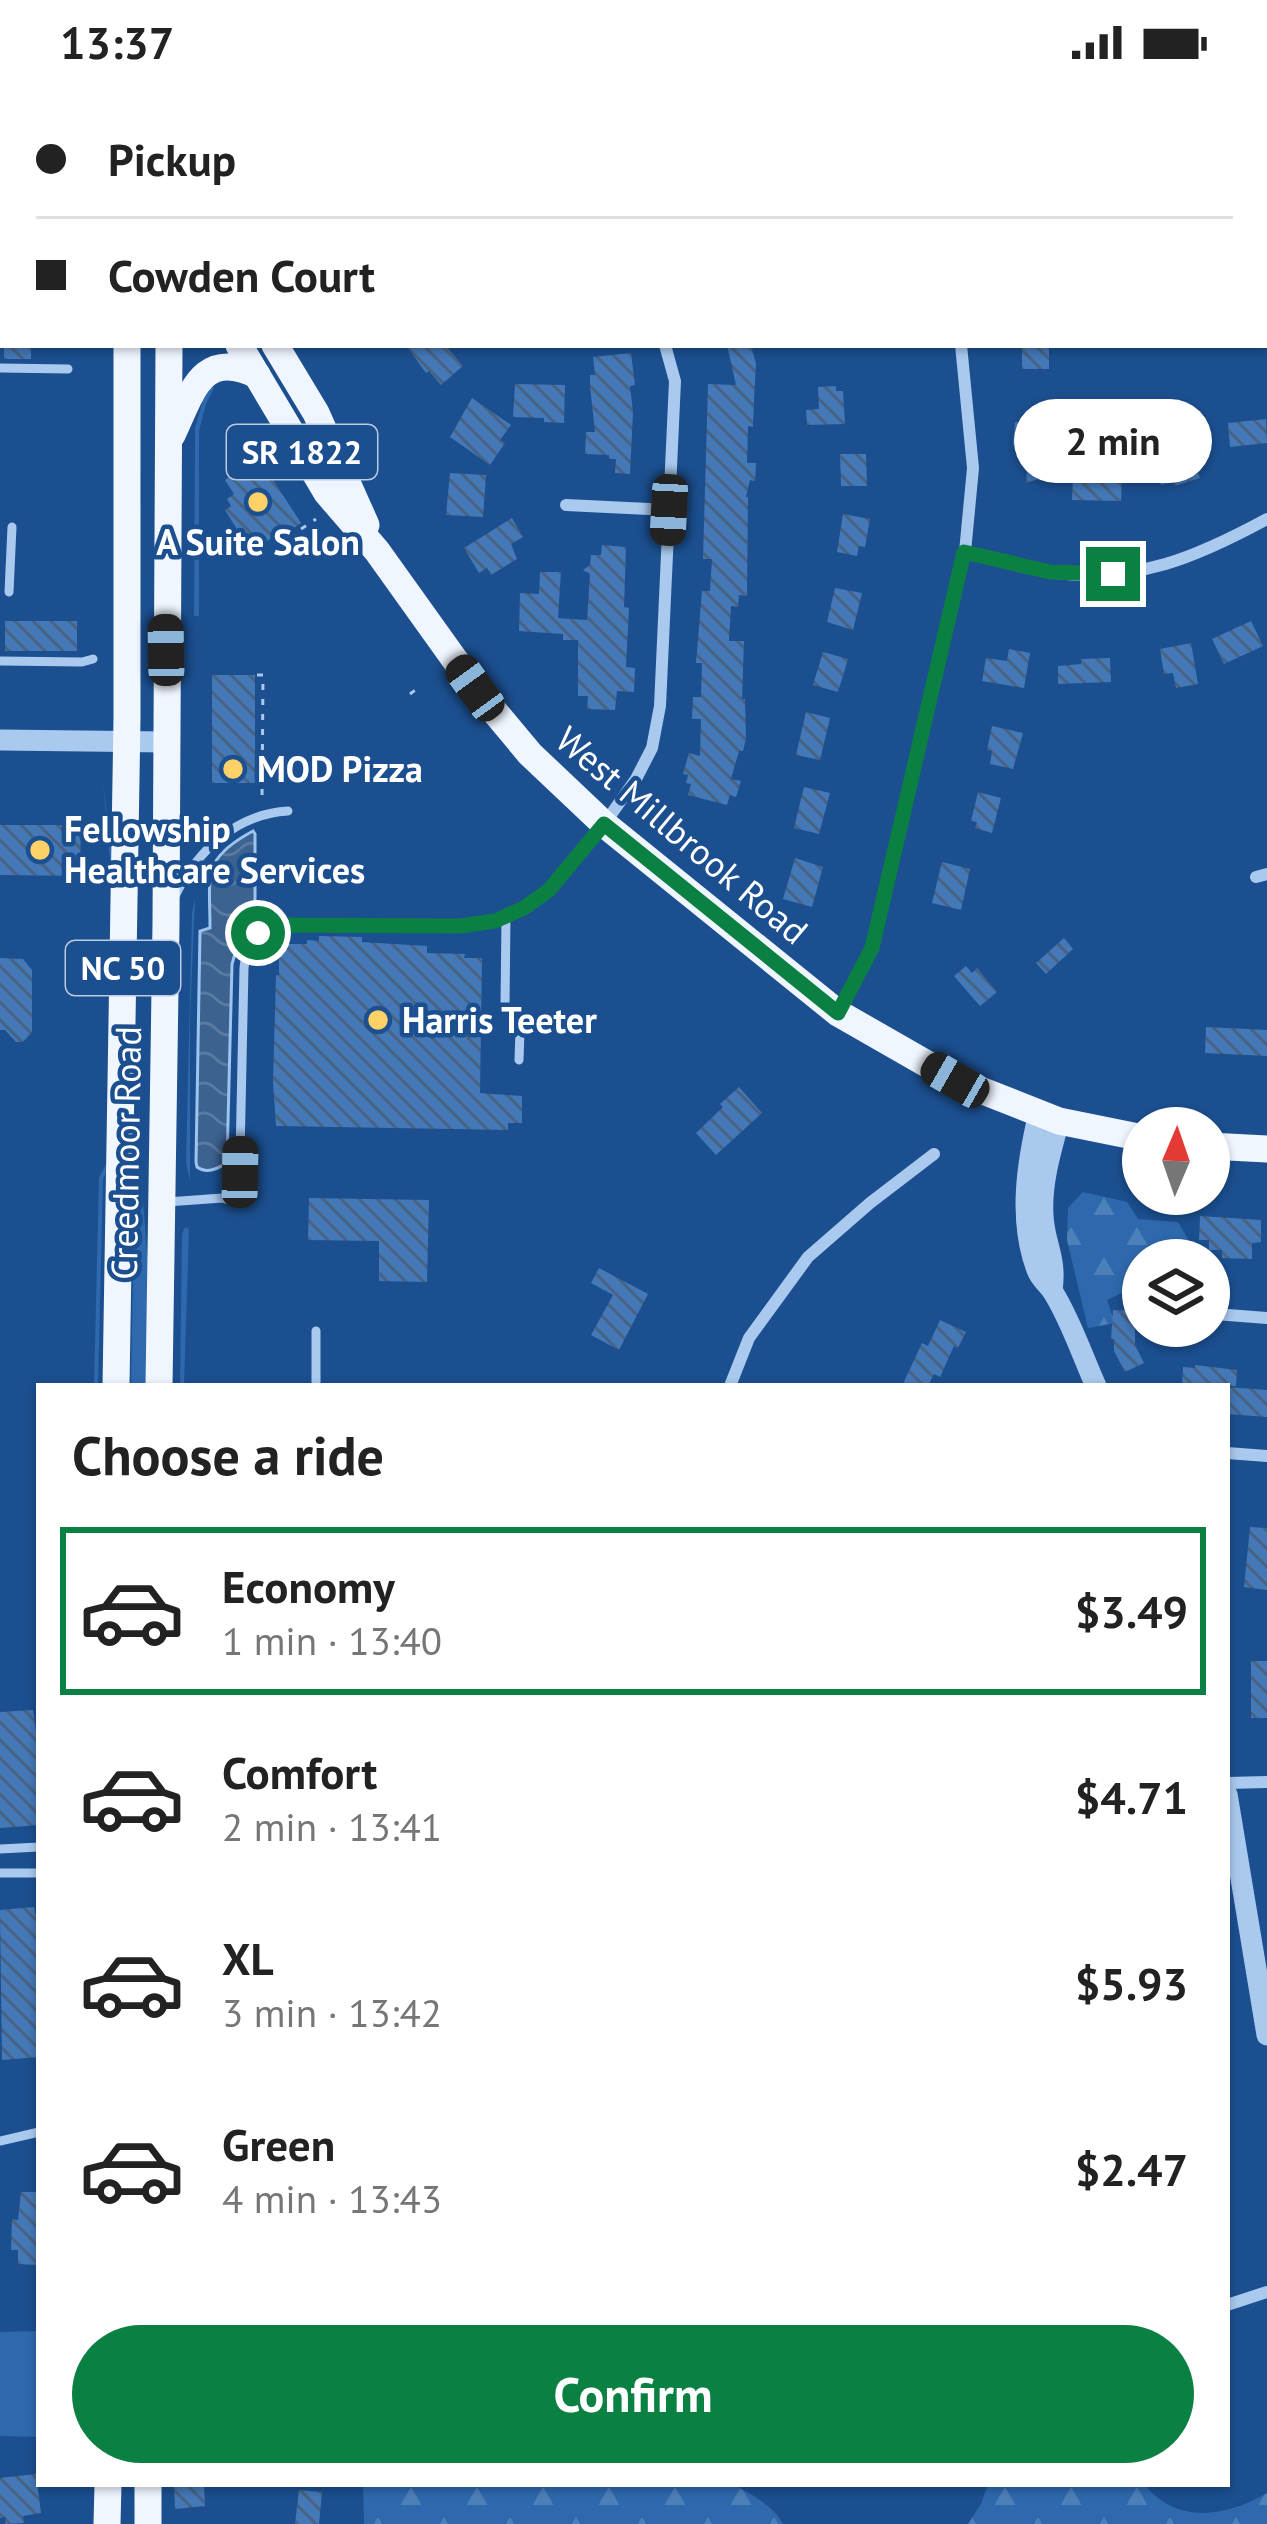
<!DOCTYPE html>
<html lang="en">
<head>
<meta charset="utf-8">
<style>
	body { margin:0; font-family:"PT Sans",sans-serif; background:#f2f2f2; color:#222; height:100vh; display:flex; flex-direction:column; font-size:45px; white-space:nowrap }
	* { box-sizing:border-box; margin:0 }
	p { font-size:39px; color:#767676 }
	.icon { flex:none; width:66px; height:66px; fill:none; stroke:currentColor; stroke-width:2; stroke-linecap:round; stroke-linejoin:round }
	.map { position:relative; flex:1; overflow:hidden }
	.drawer { position:absolute; left:36px; top:1299px; width:1194px; height:1104px; display:flex; flex-direction:column; background:#fff; border-radius:0px; box-shadow:0 3px 9px #0004 }
	.drawer>* { flex:none }
	.banner { position:absolute; left:0px; top:0px; width:1269px; height:264px; box-shadow:0 3px 9px #0004; display:grid; align-content:center; height:264px; padding:0 36px; background:#fff }
	.needle { width:78px; rotate:2deg }
	.fabs { position:absolute; left:1122px; top:1023px; display:grid; gap:24px }
	.fabs a { display:grid; place-items:center; width:108px; height:108px; border-radius:50%; background:#fff; box-shadow:0 3px 9px #0004; font-size:60px }
	.end { position:absolute; width:54px; height:54px; margin:-27px; border:15px solid #0b8043; background:#fff; box-shadow:0 0 0 6px #fff }
	.from { border-radius:50% }
	.bubble { position:absolute; height:84px; border-radius:42px; background:#fff; box-shadow:0 3px 9px #0004; font-size:39px; font-weight:600; line-height:84px; text-align:center }
	.car { position:absolute; width:36px; height:72px; margin:-36px -18px; border-radius:15px; box-shadow:0 0 9px 3px #0007; background:linear-gradient(#222 24%,#8ab4d8 0 40%,#222 0 76%,#8ab4d8 0 86%,#222 0) }
	.banner b { display:flex; align-items:center; gap:42px; height:114px; font-size:45px }
	.banner b+b { border-top:3px solid #e0e0e0 }
	.banner i { width:30px; height:30px; background:#222 }
	ul { padding:0; list-style:none }
	li { display:flex; align-items:center; gap:36px; height:168px; margin:0 24px 18px; padding:0 12px; border:6px solid transparent; border-radius:0px }
	li div { flex:1 }
	li b { display:block; font-size:45px }
	li em { font-style:normal; font-weight:600 }
	li.active { border-color:#0b8043 }
	li>.icon { width:108px; height:108px; stroke-width:1.5 }
	h2 { padding:0 36px; font-size:54px; line-height:144px }
	.action { display:flex; gap:24px; margin-top:auto; padding:24px 36px }
	.action a { flex:1; height:138px; border-radius:72px; background:#0b8043; color:#fff; font-size:48px; font-weight:600; line-height:138px; text-align:center }
	.status { display:flex; justify-content:space-between; align-items:center; height:84px; padding:0 60px; background:#fff; direction:ltr }
	.status svg { height:33px; fill:currentColor }
	.map>svg:first-child { display:block }
</style>
</head>
<body>
<div class="status"><b>13:37</b><svg viewBox="0 0 49 12"><path d="M0 12V9h3v3zM5 12V6h3v6zM10 12V3h3v9zM15 12V0h3v12zM26 1h20v11H26zM47 4h2v5h-2z"/></svg></div>
<div class="map">
<svg width="1267" height="2440" viewBox="0 0 1267 2440">
	<defs>
		<pattern id="forest-firs" width="22" height="20" patternUnits="userSpaceOnUse" patternTransform="scale(3)"><rect width="22" height="20" fill="#2e69ad"/><path d="M5 1l3.5 6h-7zM16 11l3.5 6h-7z" fill="#4d80b9"/></pattern>
		<pattern id="water-waves" width="16" height="10" patternUnits="userSpaceOnUse" patternTransform="scale(3)"><rect width="16" height="10" fill="#3c6290"/><path d="M0 5q4-4 8 0t8 0" fill="none" stroke="#597aa1"/></pattern>
		<pattern id="building-back-hatch" width="6" height="6" patternUnits="userSpaceOnUse" patternTransform="scale(3)"><rect width="6" height="6" fill="#4478b7"/><path d="M-1 5l2 2M0 0l6 6M5-1l2 2" fill="none" stroke="#486282"/></pattern>
	</defs>
	<rect width="100%" height="100%" fill="#1b4f8f"/>
	<g fill="#2e69ad">
		<path d="M212 302 214 304 206 320 199 347V532H194L195 344 203 316Z"/>
		<path d="M103 699 114 788 113 1075 103 1095 98 1302H94L99 1093 109 1075 111 787Z"/>
		<path d="M195 814 190 936V1097L186 1078 192 829Z"/>
		<path d="M135 1075 140 1076 150 1210 148 1302H131Z"/>
		<path d="M185 1143 189 1145 184 1302H180L182 1150Z"/>
		<path d="M39 2247V2353L0 2352V2248Z"/>
	</g>
	<g fill="url(#forest-firs)">
		<path d="M1083 1108 1127 1118 1138 1135 1178 1138 1200 1176H1143V1199L1107 1216 1115 1239 1088 1244 1067 1156 1068 1124Z"/>
		<path d="M363 2400H732C751 2410 773 2421 783 2440H364Z"/>
		<path d="M988 2400H1144C1176 2440 1224 2434 1267 2409V2440H968L981 2420Z"/>
	</g>
	<path fill="url(#water-waves)" stroke="#9cc4f0" stroke-width="3" d="M253 747 255 750V834L240 853 232 880 227 1078C219 1085 206 1090 197 1083L196 1078 200 847 210 844C210 791 201 775 253 747Z"/>
	<g fill="url(#building-back-hatch)">
		<rect x="4" y="261" width="27" height="14"/>
		<path d="M406 261H445L463 282 441 301 429 287 426 289Z"/>
		<path d="M727 261H751L756 280 754 316 753 343 748 342 747 379H756L755 397 750 396 746 413H748L747 512 739 511 738 523 731 522 729 557H744L742 615H745L746 655 743 667H739L731 695 741 697 736 713 730 711 727 721 688 711 691 700 686 699 688 691 683 690 689 669 700 672 701 635H692L693 613H701L702 579H696L702 507H710L712 475H703L708 300 736 301Z"/>
		<rect x="1022" y="261" width="27" height="24"/>
		<path d="M631 269 635 301 630 302 633 328 630 390 615 389 616 375H609V371L585 370 586 348H595L590 302V291H595L593 273Z"/>
		<path d="M515 300 565 301 564 339 544 338V334L513 333Z"/>
		<path d="M836 302V307H843L845 340 807 341 806 326 819 325 818 303Z"/>
		<path d="M472 314 511 341 500 356 505 359 490 381 450 353Z"/>
		<path d="M1266 335 1267 359 1230 363 1228 339Z"/>
		<path d="M1015 338 1030 339 1029 362 1013 361Z"/>
		<path d="M1121 343 1128 365 1105 373 1098 351Z"/>
		<path d="M1191 366 1200 394 1175 402 1173 398 1161 401 1154 378Z"/>
		<path d="M840 370H866L867 402H841Z"/>
		<path d="M1028 373 1057 375 1056 389 1026 399Z"/>
		<path d="M259 374 301 439 278 455 276 451 251 468 225 426 231 422 227 415 234 410 225 396Z"/>
		<path d="M450 389 486 391 483 433 446 431Z"/>
		<path d="M1073 394 1122 395 1121 417 1072 416Z"/>
		<path d="M843 430 870 435 865 463 859 462 857 472 837 468Z"/>
		<path d="M512 434 523 453 511 460 517 475 491 491 487 484 479 489 464 464Z"/>
		<path d="M602 461 626 463 624 523 629 524 626 583 635 584 634 608 617 607 615 626 587 625 588 612H578V556H563V550L519 547 520 509 539 510 540 488H561L558 534 587 536 590 490 583 486 590 481 591 471H601Z"/>
		<path d="M835 504 862 509 853 546 827 538Z"/>
		<rect x="5" y="537" width="72" height="30"/>
		<path d="M1251 537 1263 562 1224 580 1212 555Z"/>
		<path d="M1191 559 1198 600 1176 604 1173 589 1164 590 1160 565Z"/>
		<path d="M1009 565 1030 569 1024 604 982 597 986 574 1007 577Z"/>
		<path d="M823 568 848 575 838 608 813 601Z"/>
		<path d="M1110 574 1111 598 1058 600V582L1081 580V575Z"/>
		<rect x="212" y="591" width="43" height="108"/>
		<path d="M806 628 830 634 820 676 796 671Z"/>
		<path d="M992 642 1023 649 1013 685 990 680 992 667 987 666Z"/>
		<path d="M804 703 830 709 819 750 794 744Z"/>
		<path d="M978 708 1001 714 992 749 975 744 977 738 971 737Z"/>
		<path d="M0 741H81L80 792 0 791Z"/>
		<path d="M795 774 823 783 812 823 783 815Z"/>
		<path d="M942 778 970 785 961 826 932 819Z"/>
		<path d="M319 852 362 853V858L427 862V869L465 870 464 874H482L480 1009 522 1012V1039H508V1046L276 1042 273 998 276 891H279V870H284V860H307V856L319 857Z"/>
		<path d="M1064 854 1073 865 1046 890 1036 879Z"/>
		<path d="M0 874 23 875 32 886V948L23 958H16L5 946H0Z"/>
		<path d="M966 882 972 889 977 884 997 908 980 922 954 892Z"/>
		<path d="M1206 943 1267 946V972L1205 969Z"/>
		<path d="M739 1003 762 1029 716 1071 696 1049 723 1023 720 1020Z"/>
		<path d="M309 1114 429 1116 427 1198 379 1197V1157L308 1156Z"/>
		<path d="M1200 1132 1261 1136V1158L1252 1159V1175L1222 1174V1166H1209V1156H1199Z"/>
		<path d="M599 1184 648 1210 619 1266 591 1251 613 1211 591 1199Z"/>
		<path d="M1113 1226 1135 1227V1261L1144 1279 1125 1288 1114 1267V1255H1111Z"/>
		<path d="M940 1236 966 1248 958 1264 954 1262 940 1293 934 1290 928 1302H902L922 1259 928 1262Z"/>
		<path d="M1195 1281 1237 1286 1236 1302H1182L1183 1283 1195 1284Z"/>
		<path d="M1227 1303 1267 1306V1333L1227 1330Z"/>
		<path d="M1250 1443 1267 1444V1506L1244 1503Z"/>
		<rect x="1251" y="1577" width="16" height="57"/>
		<path d="M33 1626 39 1668V1741L0 1744V1628Z"/>
		<path d="M34 1823 39 1850V1973L2 1976 0 1826Z"/>
		<path d="M21 2108H39V2181L18 2180V2166H11L12 2135 18 2136Z"/>
		<path d="M36 2390 41 2429 23 2432 24 2439 5 2440 6 2433 0 2434V2394Z"/>
		<path d="M174 2400H204L205 2422 175 2425Z"/>
		<path d="M299 2406 322 2408 319 2440H295Z"/>
	</g>
	<g fill="none" stroke-linecap="round" stroke-linejoin="round">
		<g stroke="#a9c9ee" stroke-width="3" stroke-dasharray="6 9" stroke-linecap="butt">
			<path d="M301 445 316 435"/>
			<path d="M257 591H263L262 719"/>
			<path d="M410 610 419 603"/>
		</g>
		<g stroke="#a9c9ee" stroke-width="9">
			<path d="M326 0V3"/>
			<path d="M336 0V3"/>
			<path d="M348 0V3"/>
			<path d="M310 3V0"/>
			<path d="M317 3V0"/>
			<path d="M0 68 3 65"/>
			<path d="M0 284 68 285"/>
			<path d="M9 508 12 443"/>
			<path d="M0 577 82 578 93 575"/>
			<path d="M175 812C197 767 236 730 288 727"/>
			<path d="M506 833 505 921 520 947 519 976"/>
			<path d="M167 1118 222 1114 239 1119 244 884C247 855 259 845 287 841L460 842 495 837 523 824 549 806 604 741"/>
			<path d="M316 1247V1302"/>
			<path d="M0 1765 39 1763"/>
			<path d="M0 1789H39"/>
			<path d="M0 2057 39 2048"/>
		</g>
		<g stroke="#a9c9ee" stroke-width="12">
			<path d="M1029 3 1030 0"/>
			<path d="M566 421 669 426"/>
			<path d="M965 468C994 475 1025 485 1055 489 1139 498 1195 474 1267 435"/>
			<path d="M605 739 636 695 652 664 660 622 675 297 665 261"/>
			<path d="M1256 793 1267 790"/>
			<path d="M839 928 872 864 965 468 973 384 961 261"/>
			<path d="M1215 1230 1267 1234"/>
			<path d="M730 1302 749 1254 808 1173 870 1119 934 1070"/>
			<path d="M1227 1369 1267 1372"/>
			<path d="M1227 1699 1267 1698"/>
			<path d="M1227 2221 1267 2208"/>
		</g>
		<g stroke="#a9c9ee" stroke-width="21">
			<path d="M0 656 167 658"/>
			<path d="M1039 1029C1027 1079 1018 1136 1037 1186 1040 1195 1048 1200 1053 1208 1071 1237 1082 1271 1096 1302"/>
			<path d="M1052 1206C1057 1174 1044 1159 1043 1131 1041 1099 1051 1067 1059 1037"/>
			<path d="M1227 1710 1267 1951"/>
		</g>
		<g stroke="#f0f6ff" stroke-width="27">
			<path d="M6 0 10 3"/>
			<path d="M51 0 55 3"/>
			<path d="M129 3V0"/>
			<path d="M175 3V0"/>
			<path d="M239 261 327 409 377 467 475 604 530 670 604 740 838 929 955 996 1059 1037 1143 1054"/>
			<path d="M275 261 316 329 366 441"/>
			<path d="M172 351C192 309 201 264 257 291"/>
			<path d="M1209 1062 1267 1065"/>
			<path d="M116 1302 127 634V261"/>
			<path d="M159 1302 166 840 169 261"/>
			<path d="M107 2440 108 2400"/>
			<path d="M148 2440V2400"/>
		</g>
	</g>
	<g fill="none" stroke-linecap="round" stroke-linejoin="round">
		<path stroke="#0b8043" stroke-width="15" d="M258 849 284 841 460 842 495 837 524 824 549 806 604 740 838 929 872 864 964 468 1050 488 1113 490"/>
	</g>
	<g fill="#ffd166" stroke="#1b4f8f" stroke-width="4.5">
		<circle cx="258" cy="418" r="12"/>
		<circle cx="233" cy="685" r="12"/>
		<circle cx="40" cy="766" r="12"/>
		<circle cx="378" cy="936" r="12"/>
	</g>
	<g text-anchor="middle" stroke-width="9" stroke-linejoin="round" paint-order="stroke">
		<g fill="#1b4f8f" stroke="#bbcadd" stroke-width="3">
			<rect x="227" y="341" width="150" height="54" rx="9"/>
			<rect x="66" y="857" width="114" height="54" rx="9"/>
		</g>
		<g font-size="33" font-weight="bold" fill="#fff">
			<text x="302" y="380">SR 1822</text>
			<text x="123" y="896">NC 50</text>
		</g>
		<g font-size="36" font-weight="bold" fill="#fff" stroke="#1b4f8f" text-anchor="start">
			<text x="258" y="471" text-anchor="middle">A Suite Salon</text>
			<text x="257" y="698">MOD Pizza</text>
			<text x="64" y="758">Fellowship<tspan x="64" dy="41">Healthcare Services</tspan></text>
			<text x="402" y="949">Harris Teeter</text>
		</g>
		<g font-size="36" fill="#fff" stroke="#1b4f8f">
			<text transform="translate(682 751) rotate(40)" y="13">West Millbrook Road</text>
			<text transform="translate(126 1069) rotate(-89)" y="13">Creedmoor Road</text>
		</g>
	</g>
</svg>
<div class="fabs">
<a><svg class="needle" viewBox="-14 -14 28 28"><path d="M0-13l5 13h-10z" fill="#e53935"/><path d="M0 13l5-13h-10z" fill="#767676"/></svg></a>
<a><svg class="icon" aria-label="layers" viewBox="0 0 24 24"><path d="M12 4l9 5-9 5-9-5zM3 14l9 5 9-5"/></svg></a>
</div>
<i class="end from" style="left:258px;top:849px"></i>
<i class="end" style="left:1113px;top:490px"></i>
<div class="bubble" style="left:1014px;top:315px;width:198px">2 min</div>
<i class="car" style="left:669px;top:426px;rotate:183deg"></i>
<i class="car" style="left:166px;top:566px;rotate:359deg"></i>
<i class="car" style="left:475px;top:604px;rotate:324deg"></i>
<i class="car" style="left:955px;top:996px;rotate:300deg"></i>
<i class="car" style="left:240px;top:1088px;rotate:1deg"></i>
<div class="banner">
<b><i class="from"></i>Pickup</b>
<b><i></i>Cowden Court</b>
</div>
<section class="drawer">
<h2>Choose a ride</h2>
<ul>
<li class="active"><svg class="icon" aria-label="car" viewBox="0 0 24 24"><path d="M5 17H2v-5l4-1 3-4h7l3 4 3 1v5h-3M9 17h6M6 11h13"/><circle cx="7" cy="17" r="2"/><circle cx="17" cy="17" r="2"/></svg><div><b>Economy</b><p>1 min · 13:40</p></div><em>$3.49</em></li>
<li><svg class="icon" aria-label="car" viewBox="0 0 24 24"><path d="M5 17H2v-5l4-1 3-4h7l3 4 3 1v5h-3M9 17h6M6 11h13"/><circle cx="7" cy="17" r="2"/><circle cx="17" cy="17" r="2"/></svg><div><b>Comfort</b><p>2 min · 13:41</p></div><em>$4.71</em></li>
<li><svg class="icon" aria-label="car" viewBox="0 0 24 24"><path d="M5 17H2v-5l4-1 3-4h7l3 4 3 1v5h-3M9 17h6M6 11h13"/><circle cx="7" cy="17" r="2"/><circle cx="17" cy="17" r="2"/></svg><div><b>XL</b><p>3 min · 13:42</p></div><em>$5.93</em></li>
<li><svg class="icon" aria-label="car" viewBox="0 0 24 24"><path d="M5 17H2v-5l4-1 3-4h7l3 4 3 1v5h-3M9 17h6M6 11h13"/><circle cx="7" cy="17" r="2"/><circle cx="17" cy="17" r="2"/></svg><div><b>Green</b><p>4 min · 13:43</p></div><em>$2.47</em></li>
</ul>
<div class="action"><a>Confirm</a></div>
</section>
</div>
</body>
</html>
